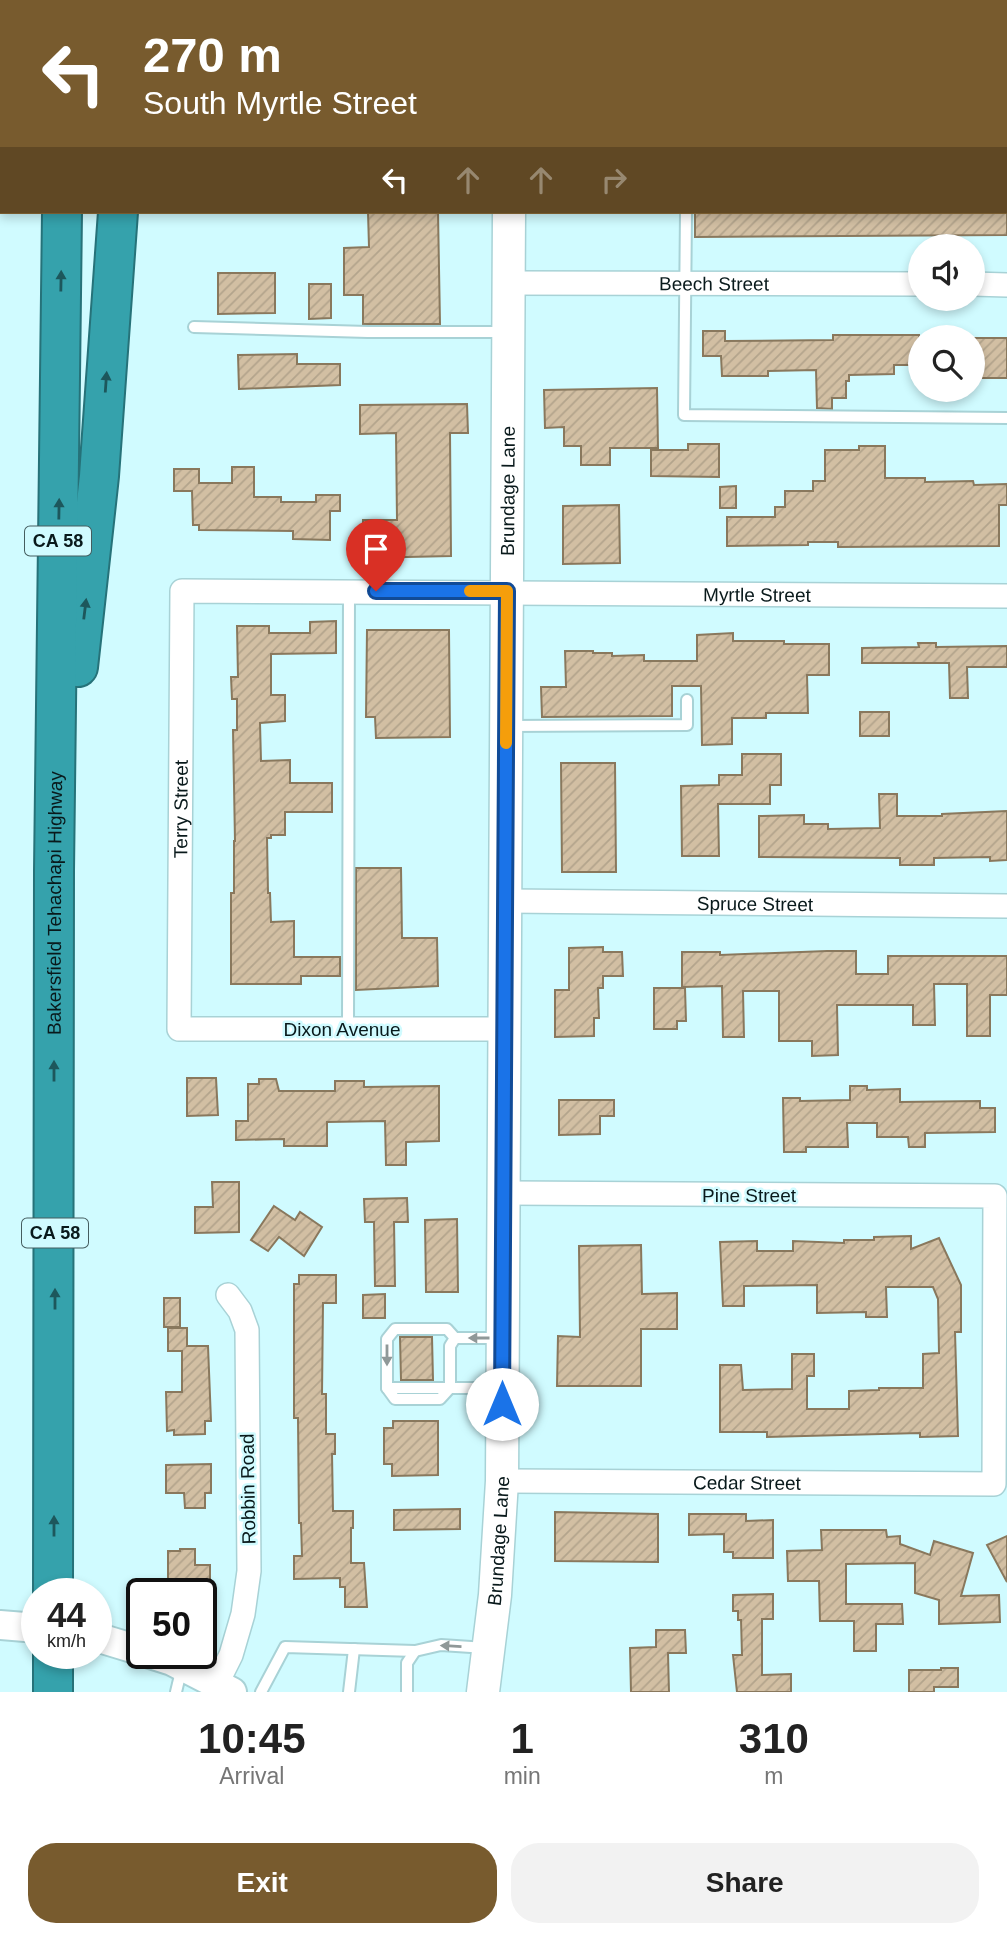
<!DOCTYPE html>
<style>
:root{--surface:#fff;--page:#f2f2f2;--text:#222;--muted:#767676;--accent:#785b2e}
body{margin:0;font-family:Helvetica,sans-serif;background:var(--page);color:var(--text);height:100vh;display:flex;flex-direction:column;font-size:26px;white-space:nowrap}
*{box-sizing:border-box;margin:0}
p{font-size:23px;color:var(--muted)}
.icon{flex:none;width:38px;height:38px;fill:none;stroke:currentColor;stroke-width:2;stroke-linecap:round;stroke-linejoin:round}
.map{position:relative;height:1692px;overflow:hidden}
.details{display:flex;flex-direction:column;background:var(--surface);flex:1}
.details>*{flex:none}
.top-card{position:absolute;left:0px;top:0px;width:1008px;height:214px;box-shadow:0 4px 10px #0003;background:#785b2e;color:#fff;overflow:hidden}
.fabs{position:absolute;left:908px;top:234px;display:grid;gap:14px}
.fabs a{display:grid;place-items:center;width:77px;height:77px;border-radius:50%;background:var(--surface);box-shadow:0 4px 10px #0003;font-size:35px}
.speed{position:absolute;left:21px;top:1578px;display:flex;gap:14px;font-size:35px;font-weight:700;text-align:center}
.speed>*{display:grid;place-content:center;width:91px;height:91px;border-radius:50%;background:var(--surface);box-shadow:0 4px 10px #0003;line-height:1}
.speed small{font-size:18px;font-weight:400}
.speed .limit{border:4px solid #111;border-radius:10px;background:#fff;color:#111}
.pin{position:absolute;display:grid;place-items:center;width:60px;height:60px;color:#fff;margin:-72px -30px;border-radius:50% 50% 50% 0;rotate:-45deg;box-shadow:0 0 7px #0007}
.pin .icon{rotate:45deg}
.me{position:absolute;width:77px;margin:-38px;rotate:0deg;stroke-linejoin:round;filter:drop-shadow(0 0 5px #0008)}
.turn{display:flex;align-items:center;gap:24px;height:147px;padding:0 28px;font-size:32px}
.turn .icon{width:91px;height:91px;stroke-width:2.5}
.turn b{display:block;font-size:49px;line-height:60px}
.lanes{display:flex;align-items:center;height:66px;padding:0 28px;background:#0003;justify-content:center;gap:35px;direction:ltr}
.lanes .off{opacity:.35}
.eta{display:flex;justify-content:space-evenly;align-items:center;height:119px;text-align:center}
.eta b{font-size:42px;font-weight:700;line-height:49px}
.action{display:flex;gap:14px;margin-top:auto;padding:14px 28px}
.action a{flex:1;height:80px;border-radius:28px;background:var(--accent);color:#fff;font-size:28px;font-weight:700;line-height:80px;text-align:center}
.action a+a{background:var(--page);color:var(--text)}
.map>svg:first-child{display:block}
</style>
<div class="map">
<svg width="1007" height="1692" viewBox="0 0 1007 1692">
<defs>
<pattern id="building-hatch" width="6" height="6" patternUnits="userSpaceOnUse" patternTransform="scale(1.75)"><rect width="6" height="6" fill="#d2bfa3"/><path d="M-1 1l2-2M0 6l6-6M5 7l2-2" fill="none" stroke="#b3a48c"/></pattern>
</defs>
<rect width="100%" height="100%" fill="#d0fbff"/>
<g fill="url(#building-hatch)" stroke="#89785d" stroke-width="2">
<polygon points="368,212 438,212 440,324 363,324 363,295 344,295 344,248 369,247"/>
<polygon points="695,212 1007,212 1007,235 695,237"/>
<polygon points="218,273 275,273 275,313 218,314"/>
<polygon points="309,284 331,284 331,318 309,319"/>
<polygon points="703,331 725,331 725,341 833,340 833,335 919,335 920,365 894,365 894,374 849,375 849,381 846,381 846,398 832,398 832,409 817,408 816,370 768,371 768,376 722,376 721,356 703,356"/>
<rect x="973" y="338" width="34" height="40"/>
<polygon points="297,354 297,364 340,364 340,385 239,389 238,355"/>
<polygon points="657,388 658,448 610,448 610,465 581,465 581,446 564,446 564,427 545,428 544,390"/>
<polygon points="467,404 468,433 450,433 451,556 363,558 363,520 397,520 396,433 360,434 360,405"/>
<polygon points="688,444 719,444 719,477 651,476 651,450 688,450"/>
<polygon points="859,446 885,446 885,478 925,478 925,482 973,481 974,485 1007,484 1007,505 999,505 999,546 838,547 838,542 808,542 808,545 727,546 727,517 775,517 775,507 785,507 785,491 813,491 813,481 825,481 825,450 859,450"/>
<polygon points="232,467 254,467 254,497 281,497 281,502 316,502 316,495 340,495 340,511 330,511 330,540 293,539 293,531 199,530 199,525 193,525 192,491 174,491 174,469 199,469 199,483 232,483"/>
<polygon points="736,486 736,508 720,508 720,487"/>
<polygon points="619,505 620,563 563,564 563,506"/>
<polygon points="336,621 336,653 271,654 271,695 285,695 285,721 260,723 261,761 290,760 290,783 332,783 332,812 285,812 285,835 271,835 271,838 267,838 268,893 270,893 271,922 294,921 294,957 340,957 340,976 301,976 301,984 231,984 231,893 234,893 234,841 235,841 233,730 237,730 237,699 232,699 231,677 238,677 237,626 269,626 269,633 310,633 310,622"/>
<polygon points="367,630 449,630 450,737 376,738 375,717 366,717"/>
<polygon points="733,633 733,641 784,641 784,644 829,644 829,675 807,675 808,713 766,713 766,718 732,718 732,744 702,745 701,686 672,686 672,716 542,717 541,687 566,687 565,651 593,651 593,653 612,653 612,656 644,655 644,661 697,661 697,635"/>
<polygon points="918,643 936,643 936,647 1007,646 1007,667 967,667 968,698 950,698 949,663 862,663 862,648 919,647"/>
<rect x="860" y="712" width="29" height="24"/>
<polygon points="742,754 781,754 781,785 770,785 770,804 718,804 719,856 682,856 681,786 719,785 719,775 742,775"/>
<polygon points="561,763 615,763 616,872 562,872"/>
<polygon points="879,794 897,794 897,816 942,816 942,814 1007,811 1007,860 990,861 990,857 934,858 934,865 900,865 900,858 759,857 759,816 804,815 804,824 828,824 828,829 880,828"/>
<polygon points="356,868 401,868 402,938 437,938 438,986 356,990"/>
<polygon points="603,947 603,952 622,952 623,976 603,976 603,988 598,988 599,1018 594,1018 594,1036 555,1037 555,990 569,990 569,948"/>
<polygon points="827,951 856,951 856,974 888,974 888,956 1007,956 1007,995 990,995 990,1036 967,1036 967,984 934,984 935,1025 913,1025 913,1005 837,1005 838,1055 812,1056 812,1041 779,1041 779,991 743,991 744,1037 723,1037 722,986 682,987 682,952 720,952 720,955"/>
<polygon points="654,988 685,988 686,1021 677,1021 677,1029 654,1029"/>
<polygon points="187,1078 216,1078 218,1115 187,1116"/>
<polygon points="259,1079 276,1079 279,1091 335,1091 335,1081 364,1081 364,1087 439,1086 439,1141 406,1142 406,1165 386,1165 385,1121 327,1122 327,1146 284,1146 284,1139 236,1140 236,1121 248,1121 248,1084 259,1084"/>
<polygon points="850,1086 867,1086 867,1090 900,1089 900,1102 980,1101 980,1108 995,1108 995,1132 925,1133 925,1147 909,1147 908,1137 877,1137 877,1123 847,1123 848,1147 806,1147 806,1152 784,1152 783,1098 800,1098 800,1101 850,1100"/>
<polygon points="559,1100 614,1100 614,1116 600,1116 600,1134 559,1135"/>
<polygon points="212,1182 239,1182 239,1232 195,1233 195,1207 213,1207"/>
<polygon points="407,1198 408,1222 394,1222 395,1286 375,1286 374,1222 365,1222 364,1199"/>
<polygon points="274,1206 295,1220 300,1212 322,1227 304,1256 279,1237 268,1251 251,1240"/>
<polygon points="457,1219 458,1292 426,1292 425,1220"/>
<polygon points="911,1236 911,1249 939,1238 961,1285 961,1332 955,1332 958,1436 920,1437 920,1433 767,1437 767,1432 720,1432 720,1365 741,1365 743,1390 792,1389 792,1354 814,1354 814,1376 807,1376 807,1409 849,1409 849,1391 879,1390 879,1388 923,1388 923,1354 939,1353 938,1299 933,1287 886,1287 887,1317 866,1317 866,1312 817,1313 817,1285 744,1286 744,1306 723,1306 720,1242 757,1241 757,1251 793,1251 793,1241 844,1243 844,1240 874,1240 874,1237"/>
<polygon points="641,1245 642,1294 677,1293 677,1329 641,1329 641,1386 557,1386 558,1336 580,1337 579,1246"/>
<polygon points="299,1275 336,1275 336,1303 323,1303 322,1394 326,1394 326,1434 335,1434 335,1454 332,1454 333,1511 353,1511 353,1528 351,1528 351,1563 364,1563 367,1607 345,1607 345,1587 340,1587 340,1578 294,1579 294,1556 302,1556 301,1523 299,1523 298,1418 294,1418 294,1284 299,1284"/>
<polygon points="385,1294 385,1318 363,1318 363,1295"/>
<rect x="164" y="1298" width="16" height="29"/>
<polygon points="168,1328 187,1328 187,1346 208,1346 211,1421 205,1421 205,1434 174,1435 174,1430 167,1431 166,1392 182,1392 182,1351 168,1351"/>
<polygon points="400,1337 432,1337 433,1380 401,1380"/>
<polygon points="393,1421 438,1421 438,1475 392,1476 392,1464 384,1464 384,1428 393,1428"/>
<polygon points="211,1464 211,1493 205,1493 205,1508 185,1508 184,1493 166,1493 166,1465"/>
<polygon points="460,1509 460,1529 394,1530 394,1510"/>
<polygon points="555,1512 658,1514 658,1562 555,1561"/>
<polygon points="689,1514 746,1514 746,1521 773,1520 773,1558 733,1558 733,1552 724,1552 724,1534 689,1535"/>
<polygon points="821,1530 886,1530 887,1537 900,1536 900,1544 930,1555 934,1541 973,1553 961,1596 999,1595 1000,1622 939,1624 939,1600 915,1593 915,1563 846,1564 846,1604 902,1604 903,1624 876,1624 876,1651 854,1651 854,1621 820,1621 819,1581 788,1581 787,1551 822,1550"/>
<polygon points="1007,1536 1007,1582 987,1545"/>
<polygon points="180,1549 195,1549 195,1565 210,1565 210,1594 168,1593 168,1551 180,1551"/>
<polygon points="773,1594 773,1619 762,1619 762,1675 791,1674 791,1692 737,1692 733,1655 742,1655 741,1620 738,1620 738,1611 733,1611 733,1595"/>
<polygon points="656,1630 685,1630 686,1653 668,1653 669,1692 631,1692 630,1648 656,1647"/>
<polygon points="941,1668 958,1668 958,1687 934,1687 934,1692 909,1692 909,1670 941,1670"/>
</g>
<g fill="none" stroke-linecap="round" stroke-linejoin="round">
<defs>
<g id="service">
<polyline points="683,0 683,2"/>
<polyline points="212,2 212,0"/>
<polyline points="1006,133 1007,133"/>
<polyline points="686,212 684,415 1007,418"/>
<polyline points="194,327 368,332 505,332"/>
<polyline points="509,726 687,725 687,700"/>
<polyline points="348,1029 349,591"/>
<polyline points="455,1338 450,1346 450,1388 440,1399 395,1399 387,1388 387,1339 395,1329 447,1329 455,1338 499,1338"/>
<polyline points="387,1388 499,1388"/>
<polyline points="176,1692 182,1667"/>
<polyline points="261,1692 285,1647 415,1651 441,1645 486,1648"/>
<polyline points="349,1692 354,1649"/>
<polyline points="407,1692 407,1663 415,1651"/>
</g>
<g id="minor">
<path id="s1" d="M508 283 920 284"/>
<polyline points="973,284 1007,285"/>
<path id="s2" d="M505 901 1007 906"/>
<path id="s3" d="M505 1029H179L182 591 1007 596"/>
<path id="s4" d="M502 1481 994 1484 995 1196 504 1193"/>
<polyline points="217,1683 231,1655 243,1614 249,1571 247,1330 240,1311 228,1295"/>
</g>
<g id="tertiary">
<polyline points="0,1625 37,1628"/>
<polyline points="96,1637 142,1651"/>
<polyline points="150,1654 172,1661 232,1692"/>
</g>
<g id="secondary">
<polyline points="510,2 510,0"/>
<path id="s5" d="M483 1692 495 1595 502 1481 509 212"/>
</g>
<g id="motorway">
<polyline points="65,2 65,0"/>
<polyline points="129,2 129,0"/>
<polyline points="78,667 99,476 118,212"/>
<path id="s6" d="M53 1594 54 871 62 212"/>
<polyline points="53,1692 53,1654"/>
</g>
</defs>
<use href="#service" stroke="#a8d2d6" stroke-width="14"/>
<use href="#minor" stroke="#a8d2d6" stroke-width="26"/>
<use href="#tertiary" stroke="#a8d2d6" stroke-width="32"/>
<use href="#secondary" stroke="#a8d2d6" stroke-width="35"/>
<use href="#motorway" stroke="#267279" stroke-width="42"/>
<use href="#service" stroke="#fff" stroke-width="10"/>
<use href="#minor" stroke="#fff" stroke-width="23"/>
<use href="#tertiary" stroke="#fff" stroke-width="28"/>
<use href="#secondary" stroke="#fff" stroke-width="32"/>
<use href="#motorway" stroke="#35a2ac" stroke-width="38"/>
</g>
<defs><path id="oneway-solid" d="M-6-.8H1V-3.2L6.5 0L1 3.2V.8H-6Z" transform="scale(1.75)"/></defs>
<g fill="#1d575c">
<use href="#oneway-solid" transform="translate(61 281) rotate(-89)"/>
<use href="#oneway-solid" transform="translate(106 382) rotate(-86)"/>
<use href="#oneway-solid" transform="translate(59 509) rotate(-89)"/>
<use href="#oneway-solid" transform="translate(85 609) rotate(-83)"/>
<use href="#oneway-solid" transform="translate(54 1071) rotate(-90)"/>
<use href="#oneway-solid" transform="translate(55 1299) rotate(-90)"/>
<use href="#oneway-solid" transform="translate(54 1526) rotate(-90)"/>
</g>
<g fill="#909898">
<use href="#oneway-solid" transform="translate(479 1338) rotate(180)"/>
<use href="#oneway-solid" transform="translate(387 1355) rotate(90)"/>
<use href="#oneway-solid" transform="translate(451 1646) rotate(-177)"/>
</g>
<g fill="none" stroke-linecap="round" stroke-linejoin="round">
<defs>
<polyline id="route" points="376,591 507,591 502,1404"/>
</defs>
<use href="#route" stroke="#114b97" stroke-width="18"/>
<use href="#route" stroke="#1a73e8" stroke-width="12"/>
<polyline stroke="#f59e0b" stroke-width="12" points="470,591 507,591 506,743"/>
</g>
<g text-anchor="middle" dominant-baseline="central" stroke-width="5" stroke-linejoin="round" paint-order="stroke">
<g fill="#d0fbff" stroke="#455d5f" stroke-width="2">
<rect x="25" y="526.5" width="66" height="29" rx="5"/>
<rect x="22" y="1218.5" width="66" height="29" rx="5"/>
</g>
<g font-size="18" font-weight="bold" fill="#09191b">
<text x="58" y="541">CA 58</text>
<text x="55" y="1233">CA 58</text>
</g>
<g font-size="19" fill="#09191b" stroke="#d0fbff">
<text stroke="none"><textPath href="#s1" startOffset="206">Beech Street</textPath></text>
<text stroke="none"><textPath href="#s5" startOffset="1202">Brundage Lane</textPath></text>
<text stroke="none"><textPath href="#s3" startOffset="1339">Myrtle Street</textPath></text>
<text stroke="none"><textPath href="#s3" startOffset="546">Terry Street</textPath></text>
<text stroke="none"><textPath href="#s6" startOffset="691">Bakersfield Tehachapi Highway</textPath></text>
<text stroke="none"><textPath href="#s2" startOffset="250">Spruce Street</textPath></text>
<text x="342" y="1029">Dixon Avenue</text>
<text x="749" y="1195">Pine Street</text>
<text stroke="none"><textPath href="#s4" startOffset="245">Cedar Street</textPath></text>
<text transform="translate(248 1489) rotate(-91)">Robbin Road</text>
<text stroke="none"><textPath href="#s5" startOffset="152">Brundage Lane</textPath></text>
</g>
</g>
</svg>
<div class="fabs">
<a><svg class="icon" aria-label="sound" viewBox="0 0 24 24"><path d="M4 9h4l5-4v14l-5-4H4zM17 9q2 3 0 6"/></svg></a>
<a><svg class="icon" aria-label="search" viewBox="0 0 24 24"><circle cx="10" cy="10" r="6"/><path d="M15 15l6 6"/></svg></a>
</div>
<div class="speed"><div>44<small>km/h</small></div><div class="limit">50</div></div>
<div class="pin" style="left:376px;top:591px;background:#d93025"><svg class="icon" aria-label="arrive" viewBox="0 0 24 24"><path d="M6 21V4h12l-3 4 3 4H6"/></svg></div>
<svg class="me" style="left:502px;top:1404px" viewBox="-20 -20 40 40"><circle r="19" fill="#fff"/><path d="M0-13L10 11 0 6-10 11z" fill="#1a73e8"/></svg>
<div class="top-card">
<div class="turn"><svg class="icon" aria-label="left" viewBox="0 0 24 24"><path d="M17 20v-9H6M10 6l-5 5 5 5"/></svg><div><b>270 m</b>South Myrtle Street</div></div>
<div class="lanes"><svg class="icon" aria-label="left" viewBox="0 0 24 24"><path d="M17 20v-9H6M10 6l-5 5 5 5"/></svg><svg class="icon off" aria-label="ahead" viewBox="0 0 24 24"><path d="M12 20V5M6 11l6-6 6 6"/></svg><svg class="icon off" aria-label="ahead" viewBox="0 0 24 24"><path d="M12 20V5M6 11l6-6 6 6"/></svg><svg class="icon off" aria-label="right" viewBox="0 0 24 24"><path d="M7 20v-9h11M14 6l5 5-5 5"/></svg></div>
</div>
</div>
<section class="details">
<div class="eta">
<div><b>10:45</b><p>Arrival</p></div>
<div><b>1</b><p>min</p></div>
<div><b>310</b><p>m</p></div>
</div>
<div class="action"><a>Exit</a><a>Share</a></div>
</section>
